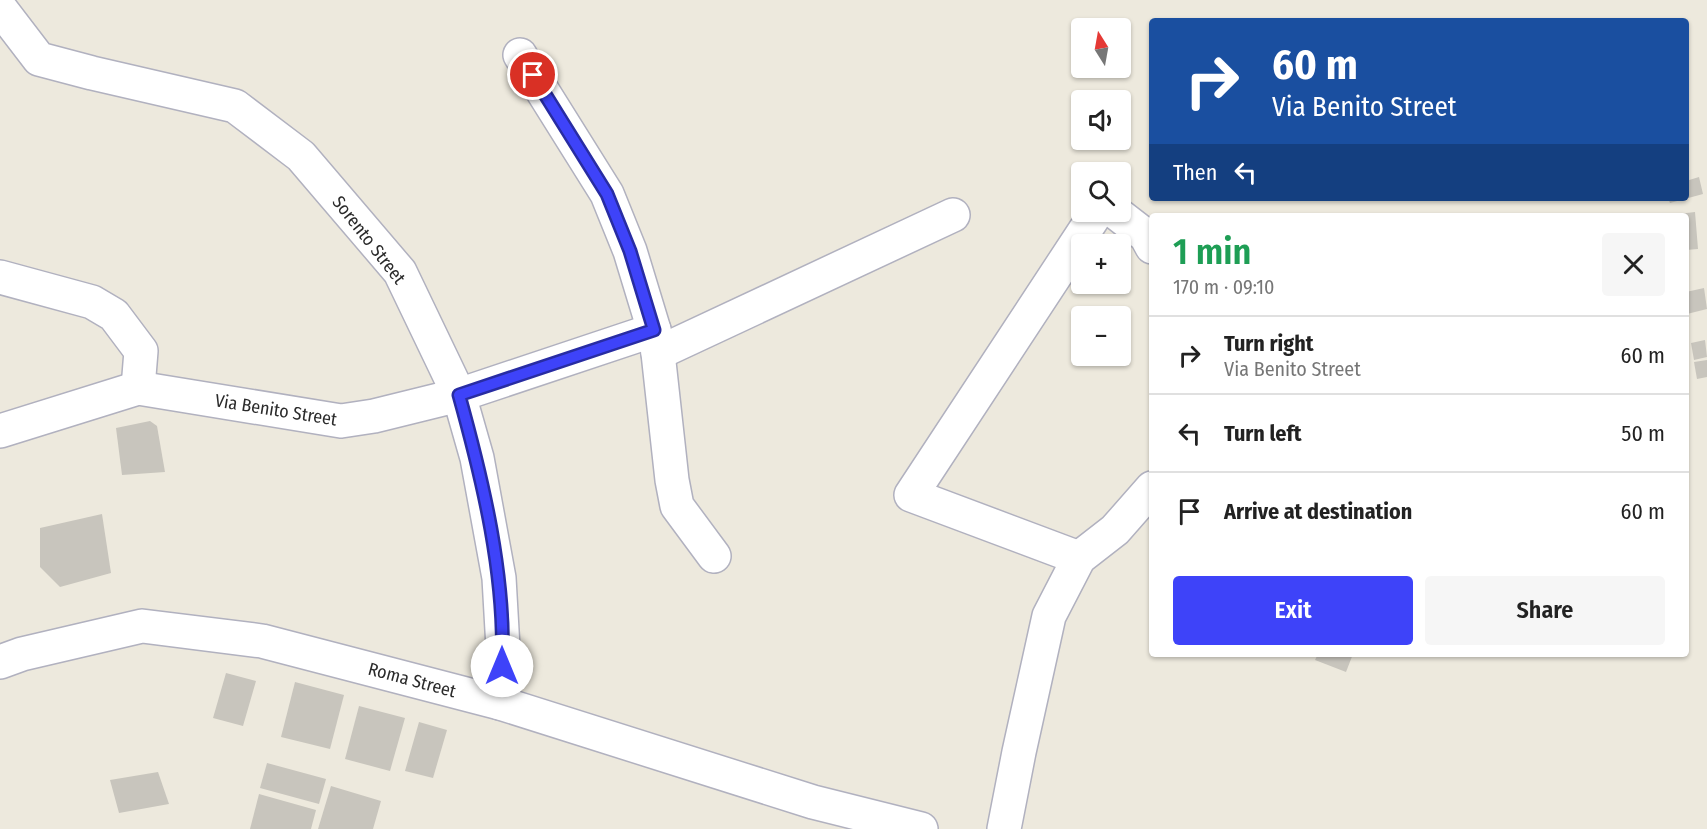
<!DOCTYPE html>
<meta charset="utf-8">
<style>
:root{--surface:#fff;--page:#f6f6f6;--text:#222;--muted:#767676;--line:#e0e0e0;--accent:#3e43f9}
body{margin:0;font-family:"Fira Sans Condensed",sans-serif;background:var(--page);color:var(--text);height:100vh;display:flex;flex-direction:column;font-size:22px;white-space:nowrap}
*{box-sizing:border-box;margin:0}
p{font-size:20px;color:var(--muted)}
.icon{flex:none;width:33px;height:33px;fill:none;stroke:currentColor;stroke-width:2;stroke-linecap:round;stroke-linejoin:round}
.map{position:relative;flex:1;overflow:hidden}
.panel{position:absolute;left:1149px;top:213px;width:540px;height:444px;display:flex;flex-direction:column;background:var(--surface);border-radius:6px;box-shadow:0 2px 4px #0004}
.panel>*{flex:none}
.top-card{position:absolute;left:1149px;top:18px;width:540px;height:183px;border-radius:6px;box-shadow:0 2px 4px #0004;background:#1a4fa0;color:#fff;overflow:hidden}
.needle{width:39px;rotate:349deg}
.fabs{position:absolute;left:1071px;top:18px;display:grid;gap:12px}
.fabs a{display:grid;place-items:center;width:60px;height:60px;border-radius:6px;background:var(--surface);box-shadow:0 2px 4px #0004;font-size:30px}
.pin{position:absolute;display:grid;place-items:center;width:51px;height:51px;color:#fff;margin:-26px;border:3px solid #fff;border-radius:50%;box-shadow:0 2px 6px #0007}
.me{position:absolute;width:66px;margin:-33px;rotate:0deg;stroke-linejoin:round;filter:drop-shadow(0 0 4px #0008)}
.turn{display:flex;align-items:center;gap:21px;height:126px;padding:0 24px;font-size:27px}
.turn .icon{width:78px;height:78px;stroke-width:2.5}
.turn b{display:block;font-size:42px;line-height:51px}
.then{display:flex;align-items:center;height:57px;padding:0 24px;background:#0003;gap:12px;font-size:22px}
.round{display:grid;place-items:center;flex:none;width:63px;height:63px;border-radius:6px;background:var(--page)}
.headline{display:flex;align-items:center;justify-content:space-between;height:102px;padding:0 24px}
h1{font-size:36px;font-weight:600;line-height:45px;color:#1e9e55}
.button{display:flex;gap:12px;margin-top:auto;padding:12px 24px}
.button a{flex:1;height:69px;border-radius:6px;background:var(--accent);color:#fff;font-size:24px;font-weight:600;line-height:69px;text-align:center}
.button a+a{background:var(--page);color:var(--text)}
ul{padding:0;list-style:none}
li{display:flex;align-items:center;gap:18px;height:78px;padding:0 24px;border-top:2px solid var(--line)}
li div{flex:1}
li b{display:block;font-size:22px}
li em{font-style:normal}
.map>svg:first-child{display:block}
</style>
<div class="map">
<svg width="1707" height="829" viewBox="0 0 1707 829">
<rect width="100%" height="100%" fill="#ede9dd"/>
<g fill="#c8c5bd">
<polygon points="1699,177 1703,194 1670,203 1668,198 1686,198 1686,181"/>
<polygon points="1695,212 1698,249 1686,250 1686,216 1678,216 1678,214"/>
<polygon points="1704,288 1707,309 1687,314 1686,292"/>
<polygon points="1705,340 1707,357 1694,360 1691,343"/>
<polygon points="1707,360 1707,377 1697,379 1694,362"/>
<polygon points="150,421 157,426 165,472 122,475 116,428"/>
<polygon points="102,514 111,573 60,587 40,567 40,528"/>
<polygon points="1318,654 1353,654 1346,672 1315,660"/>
<polygon points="226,673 256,681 243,726 213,718"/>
<polygon points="295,682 344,695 330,749 281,737"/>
<polygon points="359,706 405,718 390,771 345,759"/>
<polygon points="419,722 447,730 433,778 405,771"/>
<polygon points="267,763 326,779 319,804 260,788"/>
<polygon points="158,772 169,804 119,813 110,780"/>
<polygon points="331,786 381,801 373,829 318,829"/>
<polygon points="259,794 316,810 311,829 250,829"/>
</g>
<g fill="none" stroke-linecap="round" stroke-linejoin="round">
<defs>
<g id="minor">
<polyline points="0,8 39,59 92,73 235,106 301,156 400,272 459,395 477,458 499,578 503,648 500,703"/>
<polyline points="520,55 607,194 630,251 654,330 658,353 672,480 677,506 714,556"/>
<polyline points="1115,212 1146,236 1152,247"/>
<polyline points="0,277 92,302 114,315 141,351 138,388"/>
<polyline points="658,353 953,215"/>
<polyline points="0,431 138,388 341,421 374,416 459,395 654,330"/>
<polyline points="1079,558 911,495 1097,212"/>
<polyline points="0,662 22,654 142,626 262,641 500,703 813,802 921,829"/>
<polyline points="1004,829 1019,752 1049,616 1079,558 1115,530 1152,488"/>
</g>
</defs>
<use href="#minor" stroke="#b1b1bf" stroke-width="36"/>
<use href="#minor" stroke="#fff" stroke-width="33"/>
</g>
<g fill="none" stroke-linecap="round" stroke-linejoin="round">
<defs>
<path id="route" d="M502 666C506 577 483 481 459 395L654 330 630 251 607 194 533 75"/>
</defs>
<use href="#route" stroke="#282ca2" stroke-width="15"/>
<use href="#route" stroke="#3e43f9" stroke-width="10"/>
</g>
<g text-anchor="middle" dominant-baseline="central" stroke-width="5" stroke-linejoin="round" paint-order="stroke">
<g font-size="18" fill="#2b2b2b" stroke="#fff">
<text transform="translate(369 240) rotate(52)">Sorento Street</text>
<text transform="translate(276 410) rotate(9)">Via Benito Street</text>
<text transform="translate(412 680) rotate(15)">Roma Street</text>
</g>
</g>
</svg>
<div class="fabs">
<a><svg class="needle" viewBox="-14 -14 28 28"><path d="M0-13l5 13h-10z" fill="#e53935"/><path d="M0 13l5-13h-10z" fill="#767676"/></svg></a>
<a><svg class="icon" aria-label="sound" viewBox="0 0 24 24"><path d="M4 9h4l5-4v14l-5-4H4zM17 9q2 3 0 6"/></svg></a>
<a><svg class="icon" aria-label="search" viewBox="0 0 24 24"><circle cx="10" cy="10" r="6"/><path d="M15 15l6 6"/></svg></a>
<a>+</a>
<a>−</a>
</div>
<div class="pin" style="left:533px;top:75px;background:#d93025"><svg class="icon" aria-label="arrive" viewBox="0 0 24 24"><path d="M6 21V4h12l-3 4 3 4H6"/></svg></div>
<svg class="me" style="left:502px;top:666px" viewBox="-20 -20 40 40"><circle r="19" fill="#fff"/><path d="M0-13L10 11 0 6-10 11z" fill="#3e43f9"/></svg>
<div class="top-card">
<div class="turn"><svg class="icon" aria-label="right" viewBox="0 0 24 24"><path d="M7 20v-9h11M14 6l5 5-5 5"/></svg><div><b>60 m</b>Via Benito Street</div></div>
<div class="then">Then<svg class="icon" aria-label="left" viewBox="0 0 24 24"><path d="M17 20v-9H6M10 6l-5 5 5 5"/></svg></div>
</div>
<section class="panel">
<div class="headline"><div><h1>1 min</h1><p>170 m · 09:10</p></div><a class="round"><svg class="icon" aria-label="close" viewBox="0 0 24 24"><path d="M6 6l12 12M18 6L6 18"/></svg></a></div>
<ul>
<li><svg class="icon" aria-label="right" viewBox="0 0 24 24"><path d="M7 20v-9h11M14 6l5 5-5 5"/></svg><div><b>Turn right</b><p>Via Benito Street</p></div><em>60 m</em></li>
<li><svg class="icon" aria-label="left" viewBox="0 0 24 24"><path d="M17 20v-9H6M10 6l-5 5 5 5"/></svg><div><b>Turn left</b></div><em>50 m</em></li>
<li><svg class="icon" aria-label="arrive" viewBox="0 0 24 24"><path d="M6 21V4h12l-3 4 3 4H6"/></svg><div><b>Arrive at destination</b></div><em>60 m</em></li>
</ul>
<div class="button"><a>Exit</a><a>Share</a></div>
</section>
</div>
